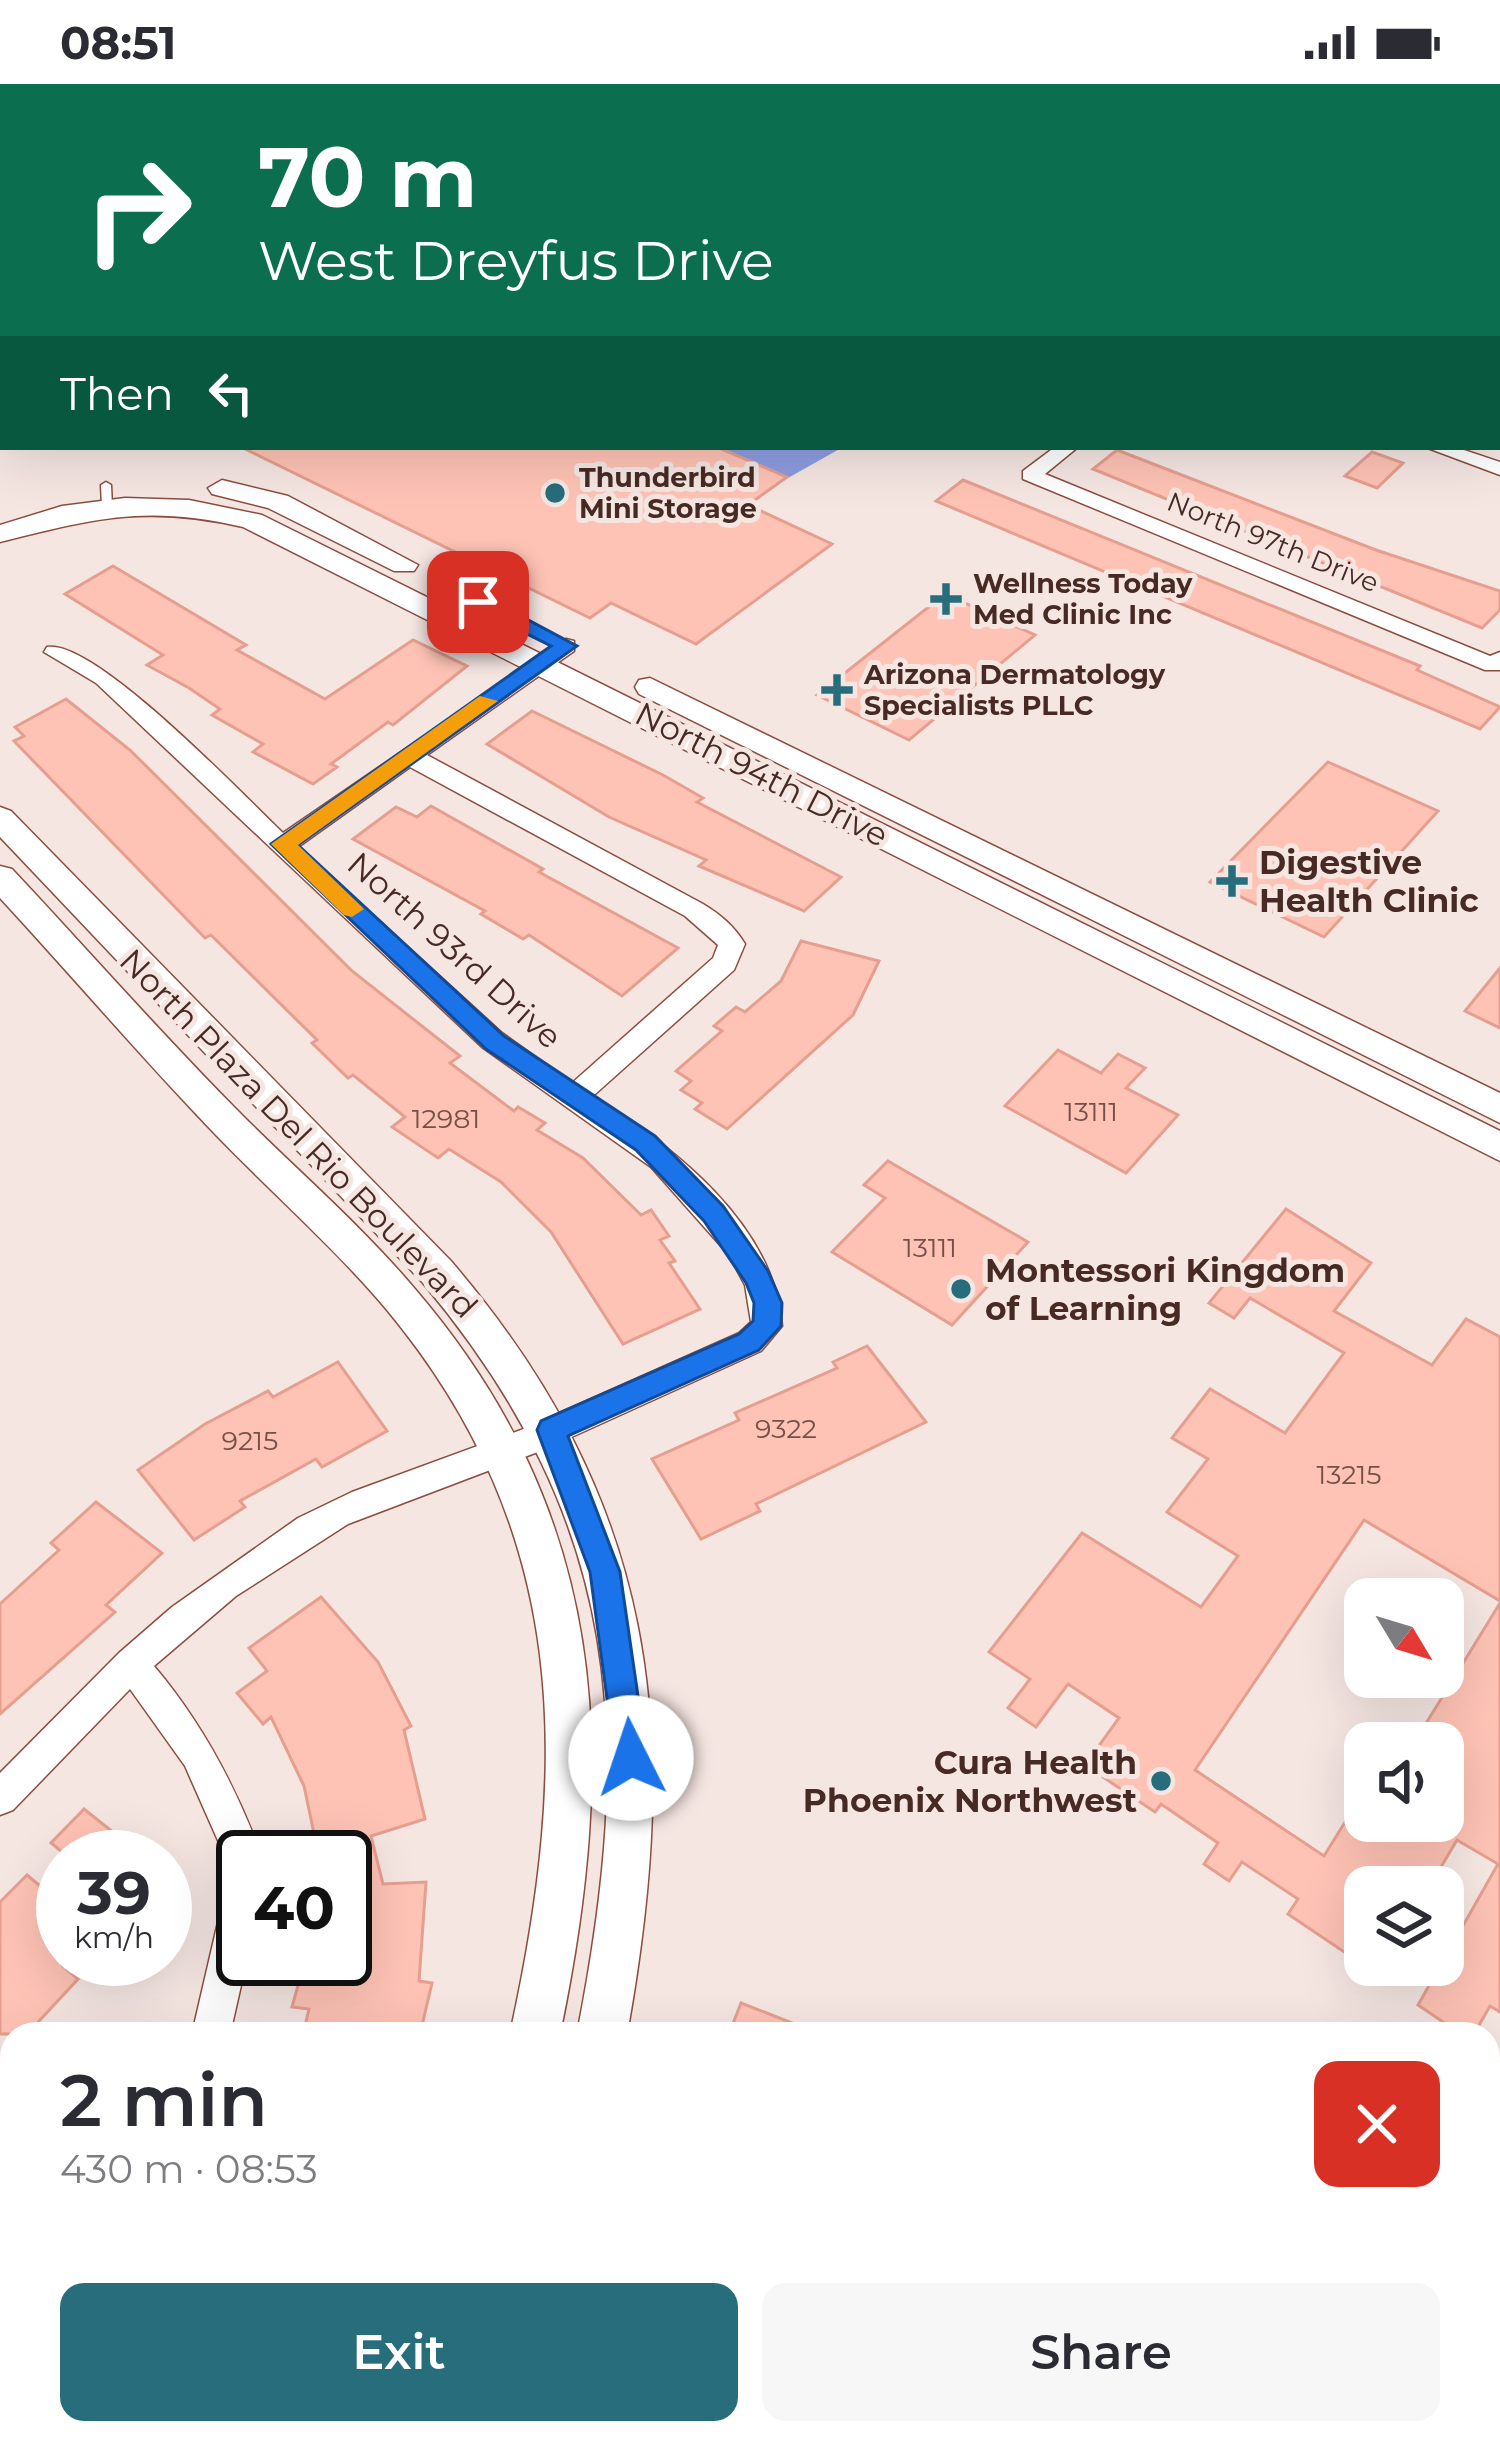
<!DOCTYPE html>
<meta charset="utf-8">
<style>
:root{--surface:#fff;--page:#f7f7f7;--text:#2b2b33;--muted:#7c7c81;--accent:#276d7b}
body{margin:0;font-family:Montserrat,sans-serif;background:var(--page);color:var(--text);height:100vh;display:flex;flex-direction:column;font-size:45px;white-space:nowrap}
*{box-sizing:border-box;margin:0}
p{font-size:39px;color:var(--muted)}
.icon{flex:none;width:66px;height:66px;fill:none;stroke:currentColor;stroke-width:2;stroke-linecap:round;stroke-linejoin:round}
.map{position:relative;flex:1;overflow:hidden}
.details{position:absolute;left:0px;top:1938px;width:1500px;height:423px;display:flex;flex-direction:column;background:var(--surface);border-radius:36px 36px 0 0;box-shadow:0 12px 48px #0002}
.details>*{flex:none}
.guide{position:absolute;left:0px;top:0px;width:1500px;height:366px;box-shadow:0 12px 48px #0002;background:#0b6e4f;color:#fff;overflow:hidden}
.needle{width:78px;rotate:128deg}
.tools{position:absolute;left:1344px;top:1494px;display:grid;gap:24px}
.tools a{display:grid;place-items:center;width:120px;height:120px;border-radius:24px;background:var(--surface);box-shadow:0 12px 48px #0002;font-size:60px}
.speed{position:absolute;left:36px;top:1746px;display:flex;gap:24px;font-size:60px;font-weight:700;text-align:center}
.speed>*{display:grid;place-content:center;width:156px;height:156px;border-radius:50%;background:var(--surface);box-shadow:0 12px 48px #0002;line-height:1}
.speed small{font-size:30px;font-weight:400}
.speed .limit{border:6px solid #111;border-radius:18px;background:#fff;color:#111}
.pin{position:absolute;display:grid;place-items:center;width:102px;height:102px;color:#fff;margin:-51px;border-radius:24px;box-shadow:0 6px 18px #0006}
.me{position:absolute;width:132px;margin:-66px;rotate:356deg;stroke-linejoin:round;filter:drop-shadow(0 0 9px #0008)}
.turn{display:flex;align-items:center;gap:42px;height:252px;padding:0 60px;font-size:54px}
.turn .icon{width:156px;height:156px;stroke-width:2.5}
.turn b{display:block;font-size:84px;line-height:102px}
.then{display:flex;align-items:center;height:114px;padding:0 60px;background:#0003;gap:24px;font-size:45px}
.round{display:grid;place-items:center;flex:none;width:126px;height:126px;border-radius:24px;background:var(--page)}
.overview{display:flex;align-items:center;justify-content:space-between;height:204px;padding:0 60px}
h1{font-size:72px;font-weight:600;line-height:90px}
.button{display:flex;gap:24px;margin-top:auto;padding:24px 60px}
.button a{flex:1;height:138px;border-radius:24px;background:var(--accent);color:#fff;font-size:48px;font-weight:600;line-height:138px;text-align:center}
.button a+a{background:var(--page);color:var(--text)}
.status{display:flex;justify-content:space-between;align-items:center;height:84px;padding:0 60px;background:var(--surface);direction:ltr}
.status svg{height:33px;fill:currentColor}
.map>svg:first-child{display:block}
</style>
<div class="status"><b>08:51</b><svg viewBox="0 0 49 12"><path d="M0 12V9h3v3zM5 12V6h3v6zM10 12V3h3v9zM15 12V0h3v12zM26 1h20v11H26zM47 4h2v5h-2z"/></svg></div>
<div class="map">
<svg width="1500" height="2360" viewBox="0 0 1500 2360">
<rect width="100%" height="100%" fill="#f5e6e2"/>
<polygon fill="#8d9ce1" points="717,363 843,363 788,394"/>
<g fill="#fec3b5" stroke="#e69f8e" stroke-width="3">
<polygon points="241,363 717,363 787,393 748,421 832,460 696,560 611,519 590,534"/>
<polygon points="1117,366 1376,466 1500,507 1500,526 1482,544 1093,385"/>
<polygon points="1372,368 1403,379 1377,404 1345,392"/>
<polygon points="963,396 1420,582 1417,586 1500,623 1480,645 936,417"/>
<polygon points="113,482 246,561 237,566 325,615 413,556 467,582 393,641 388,638 331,680 337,683 313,700 253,668 263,660 212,631 220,625 189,604 147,581 163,571 65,510"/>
<polygon points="945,510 1035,551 909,656 817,611"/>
<polygon points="66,615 130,666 352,887 460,972 450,979 514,1027 518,1023 545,1039 537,1046 583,1074 641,1131 651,1126 669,1152 660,1156 675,1177 669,1179 700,1225 623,1260 551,1148 501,1098 449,1065 438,1074 392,1043 405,1033 353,991 348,994 312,959 317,956 211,851 205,854 14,657 24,652 15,643"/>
<polygon points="532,627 663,691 703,714 697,718 841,793 804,827 699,782 706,776 609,733 487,660"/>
<polygon points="1328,678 1438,727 1324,853 1210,798"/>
<polygon points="431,722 543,785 539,788 678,864 622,912 529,851 523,855 481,830 485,827 353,755 396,723 417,733"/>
<polygon points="801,857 879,877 853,931 727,1045 695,1025 702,1019 681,1006 691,997 676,987 722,947 714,942 736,923 745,928 781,897"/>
<polygon points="1500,884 1500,944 1465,927"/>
<polygon points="1058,966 1101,989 1118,970 1145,984 1126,1004 1178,1031 1126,1089 1005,1022"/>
<polygon points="888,1077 1028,1158 952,1241 832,1168 885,1114 864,1101"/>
<polygon points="1286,1125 1371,1179 1334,1227 1432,1281 1466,1235 1500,1253 1500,1517 1364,1436 1195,1686 1324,1772 1365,1706 1365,1737 1443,1737 1443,1659 1414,1659 1500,1519 1500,1928 1490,1922 1474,1950 1461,1950 1418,1921 1498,1780 1457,1756 1429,1803 1365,1803 1365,1882 1288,1830 1298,1815 1242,1778 1229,1797 1204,1780 1218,1759 1161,1720 1155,1728 1085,1681 1119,1634 1068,1600 1036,1643 1008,1624 1030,1595 989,1568 1082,1449 1201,1523 1238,1472 1167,1428 1208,1375 1172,1354 1210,1305 1285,1349 1344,1269 1250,1214 1234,1234 1209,1219"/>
<polygon points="867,1262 926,1338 756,1420 760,1427 701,1455 652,1375 739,1336 735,1329 837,1284 833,1278"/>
<polygon points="338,1278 387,1347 322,1383 316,1375 240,1417 245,1423 194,1456 138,1386 205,1340 268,1307 273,1313"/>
<polygon points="96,1418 162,1469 106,1521 115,1528 0,1630 0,1520 59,1466 51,1459"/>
<polygon points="321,1513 378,1578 411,1642 404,1646 425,1735 371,1752 383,1800 426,1798 419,1897 432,1899 420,1950 303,1950 309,1925 292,1923 304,1880 345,1886 345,1773 319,1773 304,1702 271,1633 263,1640 237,1609 267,1587 249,1564"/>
<polygon points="84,1725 144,1773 68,1773 51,1759"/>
<polygon points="27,1791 63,1821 63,1882 78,1895 27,1950 0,1950 0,1818"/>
<polygon points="741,1919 815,1948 815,1950 729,1950"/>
</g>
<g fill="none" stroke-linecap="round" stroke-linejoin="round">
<defs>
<polygon id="service" points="106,398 111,401 112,423 107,426 102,423 101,401"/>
<g id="minor">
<polygon points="551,0 572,0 574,3 553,3"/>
<rect x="1497" y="5" width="3" height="10"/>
<polygon points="1497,197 1500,198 1500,211 1497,210"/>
<polygon points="1055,363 1078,363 1045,390 1490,572 1500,568 1500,586 1485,586 1023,395 1023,387"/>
<polygon points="1425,363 1455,363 1500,378 1500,391"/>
<path d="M566 555 574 557V567L427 671 703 820C721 831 734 842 745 860L734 886 593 1012C672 1062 775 1140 782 1242L761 1267 543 1366 348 1440 236 1512 154 1582C203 1640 236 1703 262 1773H243V1790L231 1786 185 1682 130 1605 13 1726 0 1731V1689L119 1569 172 1523 298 1434 352 1408 521 1346 739 1249 751 1238 745 1201 729 1171 651 1083 482 963 96 599 44 568 47 563C94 554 244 712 283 749ZM410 683 685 832 718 861 713 874 572 999 502 949 298 763Z"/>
<polygon points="243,1794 243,1875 247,1875 230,1950 192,1950 224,1812 230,1799"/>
<polygon points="12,2293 12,2349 17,2349 0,2359 0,2298"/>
<polygon points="961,2349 1013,2349 1018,2360 966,2360"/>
</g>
<g id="tertiary">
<polygon points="222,396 288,412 418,481 414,487 394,487 268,424 212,410 208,404"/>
<path d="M125 414 189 416 262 431 1500 1047V1077L243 443C145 420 93 435 0 458V441L62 422Z"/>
<polygon points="650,594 1500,1009 1500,1039 639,610 635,603 639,596"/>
<path d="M0 723 11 727 451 1177C658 1419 682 1645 627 1950H577C635 1653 624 1439 423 1199L0 753Z"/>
<path d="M0 782 12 785C89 867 163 952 242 1031 300 1089 362 1142 415 1205 610 1433 618 1670 560 1950H510C569 1681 572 1449 387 1226 334 1163 272 1109 215 1050 141 973 72 892 0 814Z"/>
<polygon points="341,2349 398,2349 394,2360 337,2360"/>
<polygon points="420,2349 477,2349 473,2360 416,2360"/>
</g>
</defs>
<use href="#service" stroke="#8c4d3f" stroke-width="3"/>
<use href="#minor" stroke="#8c4d3f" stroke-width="3"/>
<use href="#tertiary" stroke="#8c4d3f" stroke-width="3"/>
<use href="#service" fill="#fff" fill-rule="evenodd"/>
<use href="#minor" fill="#fff" fill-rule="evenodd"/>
<use href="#tertiary" fill="#fff" fill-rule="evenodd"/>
</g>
<polygon fill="#1a73e8" stroke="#114b97" stroke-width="3" points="471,513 485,513 577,562 298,761 504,952 655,1052 723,1122 768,1187 782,1219 781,1242 759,1266 568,1352 620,1488 647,1674 642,1685 631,1690 619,1685 615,1674 590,1488 537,1346 541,1337 739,1250 753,1237 754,1219 746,1199 704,1137 636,1066 486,965 271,760 551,562 471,522"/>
<polygon fill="#f59e0b" points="480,612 498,617 298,761 364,825 352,833 344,831 271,760"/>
<g fill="#276d7b" stroke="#f5e6e2" stroke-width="4.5">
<circle cx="555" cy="409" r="12"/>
<path d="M940 497h12v12h12v12h-12v12h-12v-12h-12v-12h12z"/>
<path d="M831 588h12v12h12v12h-12v12h-12v-12h-12v-12h12z"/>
<path d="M1226 779h12v12h12v12h-12v12h-12v-12h-12v-12h12z"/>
<circle cx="961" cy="1205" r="12"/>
<circle cx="1161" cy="1697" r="12"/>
</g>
<g text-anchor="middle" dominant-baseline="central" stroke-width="10" stroke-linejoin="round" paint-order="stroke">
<g font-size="27" font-weight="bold" fill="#472a24" stroke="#f5e6e2" text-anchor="start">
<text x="579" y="393">Thunderbird<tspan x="579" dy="31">Mini Storage</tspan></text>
<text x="973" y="499">Wellness Today<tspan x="973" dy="31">Med Clinic Inc</tspan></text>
<text x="864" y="590">Arizona Dermatology<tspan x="864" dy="31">Specialists PLLC</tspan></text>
</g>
<g font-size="27" fill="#472a24" stroke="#f5e6e2">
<text transform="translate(1273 458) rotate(22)">North 97th Drive</text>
</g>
<g font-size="27" fill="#755048">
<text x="1091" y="1027">13111</text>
<text x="446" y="1034">12981</text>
<text x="930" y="1163">13111</text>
<text x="786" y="1344">9322</text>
<text x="250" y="1356">9215</text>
<text x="1349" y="1390">13215</text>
</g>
<g font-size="33" fill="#472a24" stroke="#f5e6e2">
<text transform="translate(762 690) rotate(27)">North 94th Drive</text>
<text transform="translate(455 866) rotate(42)">North 93rd Drive</text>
<text transform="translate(299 1049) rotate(46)">North Plaza Del Rio Boulevard</text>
</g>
<g font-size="33" font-weight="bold" fill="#472a24" stroke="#f5e6e2" text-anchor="start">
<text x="1259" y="778">Digestive<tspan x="1259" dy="38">Health Clinic</tspan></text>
<text x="985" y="1186">Montessori Kingdom<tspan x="985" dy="38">of Learning</tspan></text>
<text x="1137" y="1678" text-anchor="end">Cura Health<tspan x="1137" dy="38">Phoenix Northwest</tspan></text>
</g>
</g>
</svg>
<div class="tools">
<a><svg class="needle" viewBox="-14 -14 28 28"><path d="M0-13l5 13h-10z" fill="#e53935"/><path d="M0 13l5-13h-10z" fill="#7c7c81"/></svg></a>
<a><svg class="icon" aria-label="sound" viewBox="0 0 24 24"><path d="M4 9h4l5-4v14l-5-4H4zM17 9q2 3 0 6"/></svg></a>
<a><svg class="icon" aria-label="layers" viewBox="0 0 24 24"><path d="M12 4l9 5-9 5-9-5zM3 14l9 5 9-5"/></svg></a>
</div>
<div class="speed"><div>39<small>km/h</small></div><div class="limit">40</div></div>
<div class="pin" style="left:478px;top:518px;background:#d93025"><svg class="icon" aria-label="arrive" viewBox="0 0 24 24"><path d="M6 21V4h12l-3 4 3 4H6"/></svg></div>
<svg class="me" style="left:631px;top:1674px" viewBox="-20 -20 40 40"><circle r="19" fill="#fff"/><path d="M0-13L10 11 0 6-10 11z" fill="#1a73e8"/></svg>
<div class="guide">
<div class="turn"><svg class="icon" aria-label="right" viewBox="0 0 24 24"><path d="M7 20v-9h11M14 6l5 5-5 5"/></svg><div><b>70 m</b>West Dreyfus Drive</div></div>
<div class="then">Then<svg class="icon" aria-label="left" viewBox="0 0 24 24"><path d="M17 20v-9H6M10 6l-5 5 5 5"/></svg></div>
</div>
<section class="details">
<div class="overview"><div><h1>2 min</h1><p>430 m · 08:53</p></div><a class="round" style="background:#d93025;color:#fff"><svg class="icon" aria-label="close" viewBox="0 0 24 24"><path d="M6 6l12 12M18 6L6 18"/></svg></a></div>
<div class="button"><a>Exit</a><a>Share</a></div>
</section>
</div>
